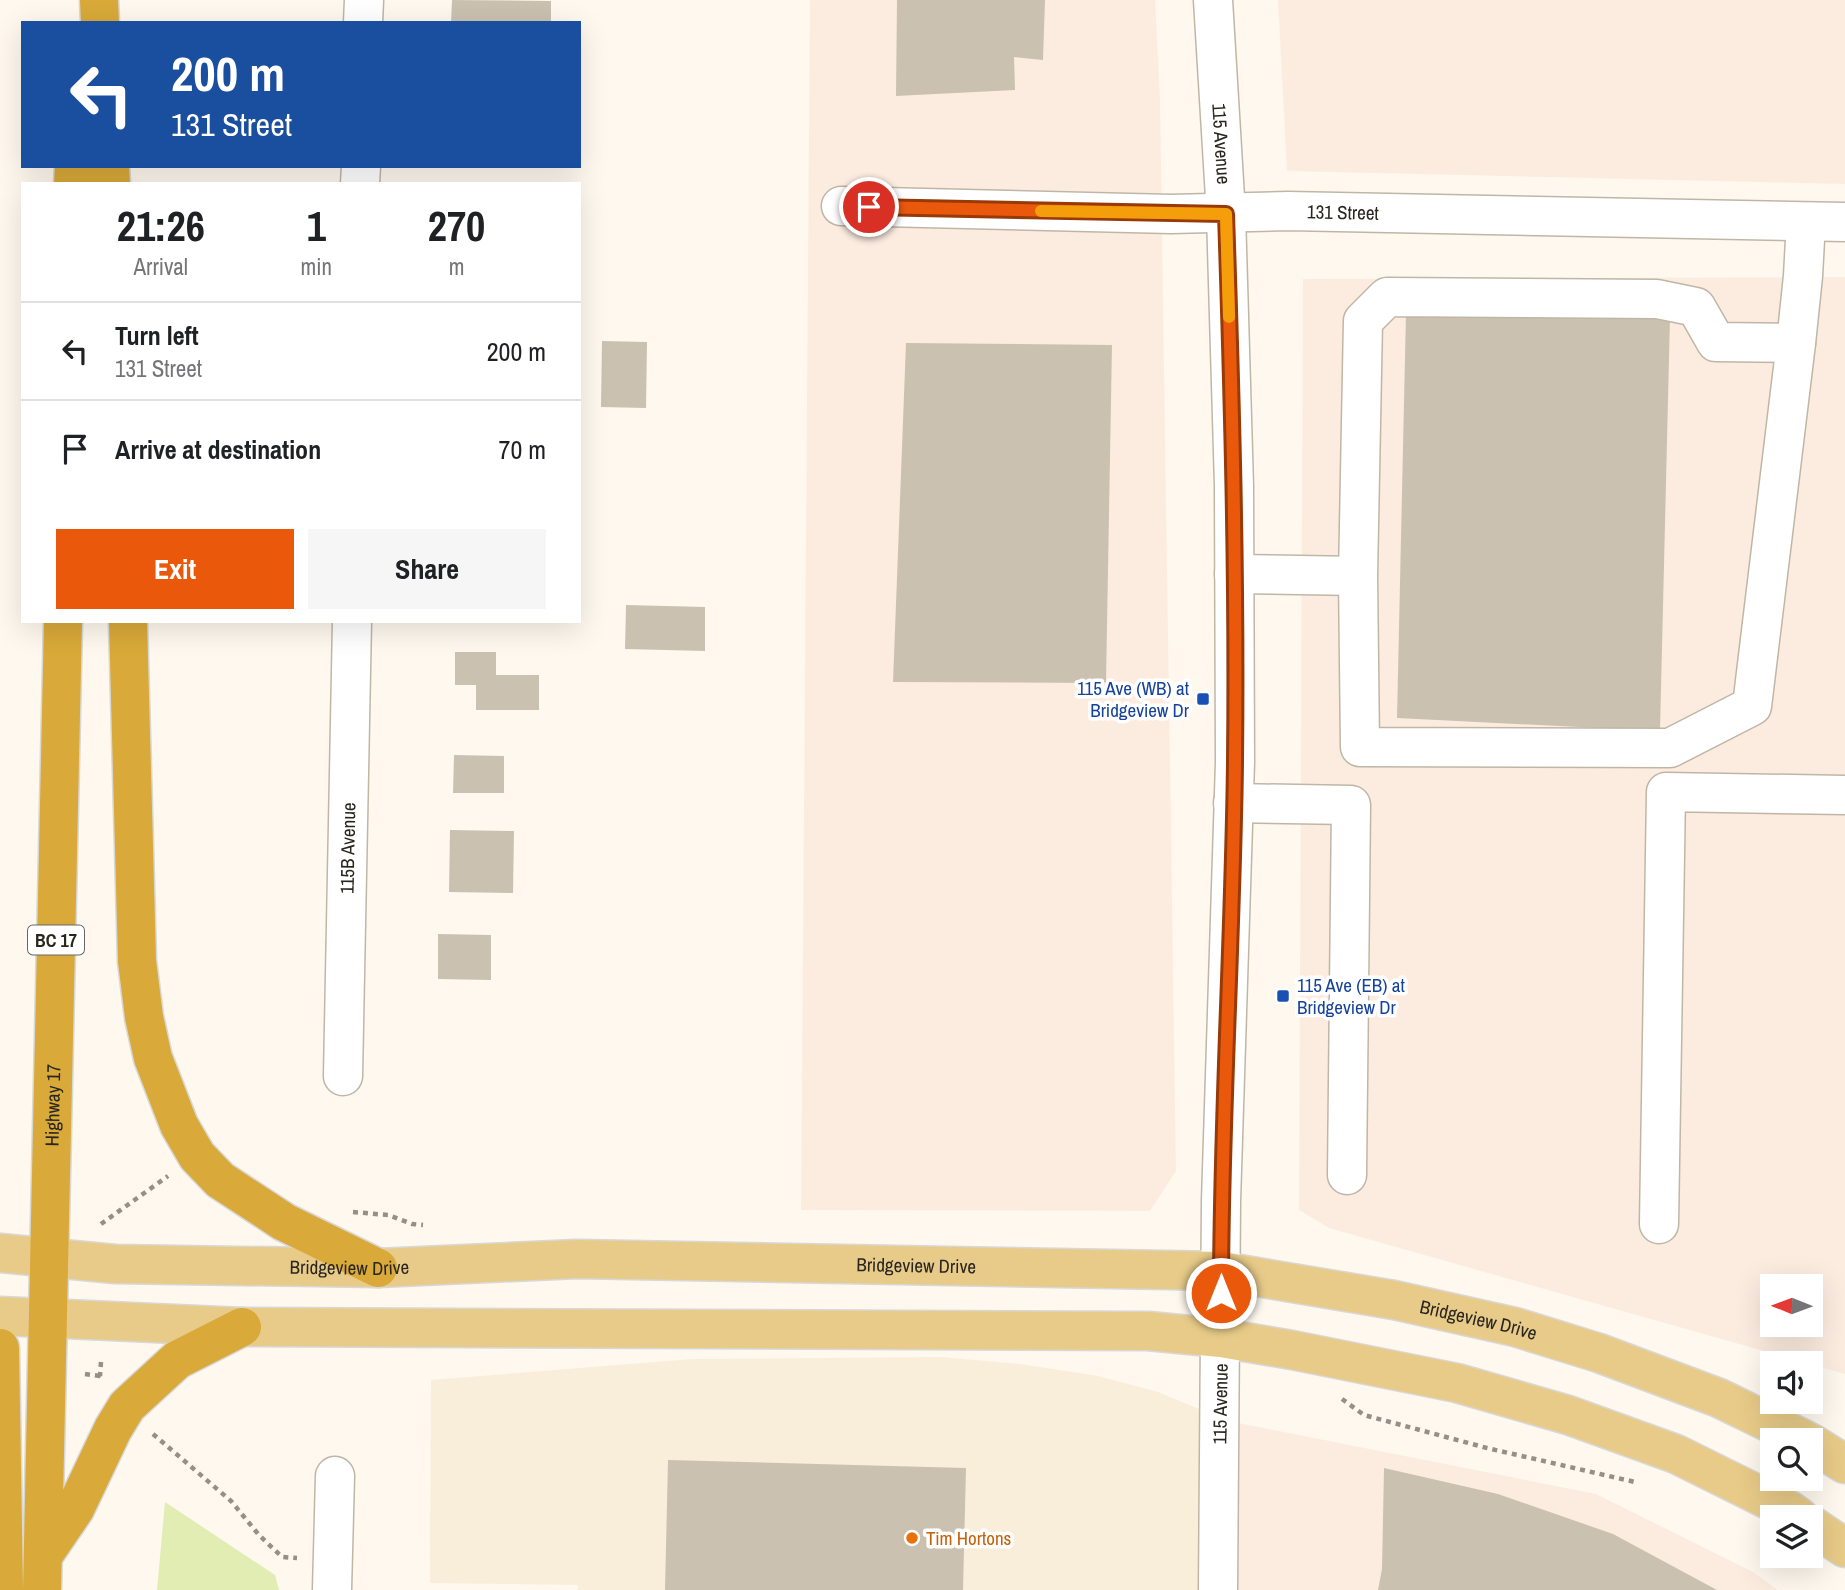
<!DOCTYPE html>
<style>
:root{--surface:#fff;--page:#f6f6f6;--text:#202124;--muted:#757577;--line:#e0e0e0;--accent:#ea580c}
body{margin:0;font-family:"Archivo Narrow",sans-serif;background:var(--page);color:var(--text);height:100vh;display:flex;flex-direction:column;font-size:26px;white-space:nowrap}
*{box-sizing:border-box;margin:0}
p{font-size:23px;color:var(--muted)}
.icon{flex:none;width:38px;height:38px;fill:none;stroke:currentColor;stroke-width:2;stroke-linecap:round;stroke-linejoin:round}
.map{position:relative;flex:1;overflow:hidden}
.drawer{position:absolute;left:21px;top:182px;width:560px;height:441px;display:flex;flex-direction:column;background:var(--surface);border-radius:0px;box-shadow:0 7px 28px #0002}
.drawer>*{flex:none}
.hud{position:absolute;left:21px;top:21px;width:560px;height:147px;border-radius:0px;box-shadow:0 7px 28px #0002;background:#1a4fa0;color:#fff;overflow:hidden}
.needle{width:46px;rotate:271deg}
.tools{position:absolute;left:1760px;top:1274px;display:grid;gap:14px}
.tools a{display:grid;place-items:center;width:63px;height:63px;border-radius:0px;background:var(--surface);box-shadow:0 7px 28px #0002;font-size:35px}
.pin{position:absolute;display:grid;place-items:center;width:60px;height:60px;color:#fff;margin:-30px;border:4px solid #fff;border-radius:50%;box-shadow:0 2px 7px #0007}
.me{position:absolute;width:77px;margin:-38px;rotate:0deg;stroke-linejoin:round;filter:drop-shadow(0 0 5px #0008)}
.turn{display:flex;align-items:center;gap:24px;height:147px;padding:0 35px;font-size:32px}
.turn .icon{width:91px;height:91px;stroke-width:2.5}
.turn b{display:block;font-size:49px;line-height:60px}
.eta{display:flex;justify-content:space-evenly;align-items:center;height:119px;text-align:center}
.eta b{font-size:42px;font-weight:700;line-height:49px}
.action{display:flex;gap:14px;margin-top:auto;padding:14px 35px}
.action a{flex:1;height:80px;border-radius:0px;background:var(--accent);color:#fff;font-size:28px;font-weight:700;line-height:80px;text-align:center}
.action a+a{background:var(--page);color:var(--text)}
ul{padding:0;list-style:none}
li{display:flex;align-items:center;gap:21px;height:98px;padding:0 35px;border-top:2px solid var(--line)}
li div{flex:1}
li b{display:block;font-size:26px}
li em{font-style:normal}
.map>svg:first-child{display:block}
</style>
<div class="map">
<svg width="1845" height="1590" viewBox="0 0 1845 1590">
<rect width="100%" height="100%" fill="#fef8ee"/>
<polygon fill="#f9eed9" points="940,1357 1020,1364 1098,1376 1158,1392 1228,1421 1226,1590 578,1590 578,1585 430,1583 431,1380 693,1359"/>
<g fill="#fcece0" fill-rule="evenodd">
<polygon points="810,0 1155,0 1160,99 1176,1171 1150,1211 801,1210"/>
<polygon points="1278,0 1845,0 1845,184 1287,171"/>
<path d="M1845 277V1374L1329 1228 1299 1210 1303 279ZM1773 1286H1811V1325H1773Z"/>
<polygon points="1228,1421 1596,1494 1753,1572 1778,1590 1226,1590"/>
</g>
<polygon fill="#e1edb2" points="165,1502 275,1575 279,1590 157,1590"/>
<g fill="#cbc1b1">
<polygon points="452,0 551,1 551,23 451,23"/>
<polygon points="897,0 1045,0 1043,60 1014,57 1015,90 896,96"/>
<polygon points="1406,312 1670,317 1660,731 1397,718"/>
<polygon points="602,341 647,342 646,408 601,407"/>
<polygon points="906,343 1112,345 1106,683 893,682"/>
<polygon points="626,605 705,607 705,651 625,649"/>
<polygon points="455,652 496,652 496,675 539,675 539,710 476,710 476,685 455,685"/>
<polygon points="454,755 504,756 504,793 453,793"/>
<polygon points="450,830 514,831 513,893 449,892"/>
<polygon points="438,934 491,935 491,980 438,979"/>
<polygon points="668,1460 966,1468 963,1590 665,1590"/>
<polygon points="1384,1468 1498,1494 1613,1534 1717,1590 1378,1590 1382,1569"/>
</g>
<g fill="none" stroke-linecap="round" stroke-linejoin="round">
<defs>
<g id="minor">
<path id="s1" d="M1213 0 1226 214 1234 486 1235 762 1221 1201 1218 1590"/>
<polyline points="363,23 364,0"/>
<polyline points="360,184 361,166"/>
<path id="s2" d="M841 206 1171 214 1288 211 1845 222"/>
<polyline points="1796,343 1803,276 1806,222"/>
<polyline points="1234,574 1358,576 1363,321 1387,297 1657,299 1696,307 1716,342 1796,343 1752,706 1670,748 1360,747 1358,576"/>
<polyline points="1233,803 1351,805 1347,1175"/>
<path id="s3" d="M343 1076 352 621"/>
<polyline points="1659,1224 1666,792 1845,795"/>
<polyline points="332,1590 335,1476"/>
</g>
<g id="major">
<path id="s4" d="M0 1253 115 1264 378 1268 577 1259 1221 1271 1394 1300 1515 1327 1599 1353 1719 1398 1805 1440"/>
<polyline points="0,1316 242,1327 1148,1331 1221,1338 1292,1350 1457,1383 1568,1415 1676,1454 1789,1510 1799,1517"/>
<polyline points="1811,1443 1845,1464"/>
<polyline points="1811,1525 1845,1548"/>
</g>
<g id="highway">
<polyline points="99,0 100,23"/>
<polyline points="110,166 111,184"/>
<polyline points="73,184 74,166"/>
<polyline points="128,621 137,961 144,1017 153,1058 179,1125 197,1156 220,1180 284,1222 378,1268"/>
<polyline points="0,1348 4,1590"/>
<polyline points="43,1556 75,1509 113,1429 127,1406 177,1360 242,1327"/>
<path id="s5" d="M42 1590 63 621"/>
</g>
</defs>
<use href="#minor" stroke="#c0b6a7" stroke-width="41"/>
<use href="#major" stroke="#d8d8d7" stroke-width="41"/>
<use href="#highway" stroke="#d8d8d7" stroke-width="41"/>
<g stroke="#949088" stroke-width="4.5" stroke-dasharray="5 5" stroke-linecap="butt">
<polyline points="353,1212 388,1215 412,1224 423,1225"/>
<polyline points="101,1224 168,1176"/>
<polyline points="101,1362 100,1376 103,1378"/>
<polyline points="85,1374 100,1376"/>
<polyline points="1342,1399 1364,1415 1487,1448 1635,1482"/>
<polyline points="153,1434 231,1501 259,1535 282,1557 297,1558"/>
</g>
<use href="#minor" stroke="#fff" stroke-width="38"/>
<use href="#major" stroke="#e8cb88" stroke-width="38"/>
<use href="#highway" stroke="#d9a939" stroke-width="38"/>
</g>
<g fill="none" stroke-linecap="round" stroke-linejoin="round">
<defs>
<path id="route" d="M869 207 1226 214C1232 396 1237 579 1235 762 1233 939 1221 1116 1221 1293"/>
</defs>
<use href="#route" stroke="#983908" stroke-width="18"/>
<use href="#route" stroke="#ea580c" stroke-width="12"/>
<polyline stroke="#f59e0b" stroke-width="12" points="1041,211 1226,214 1229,317"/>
</g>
<g fill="#1a4fb4" stroke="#fff" stroke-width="2.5">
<rect x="1196" y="692" width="14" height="14" rx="3.5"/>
<rect x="1276" y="989" width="14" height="14" rx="3.5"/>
</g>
<circle fill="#e8710a" stroke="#fff" stroke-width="2.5" cx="912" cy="1538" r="7"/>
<g text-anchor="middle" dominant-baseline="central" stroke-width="7" stroke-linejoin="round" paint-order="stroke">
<rect fill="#fff" stroke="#696763" stroke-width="2" x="28" y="925.5" width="56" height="29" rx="5"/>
<g font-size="18" font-weight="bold" fill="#292620">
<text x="56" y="940">BC 17</text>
</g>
<g font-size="19" fill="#292620" stroke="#fff">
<text stroke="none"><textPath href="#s1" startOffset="144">115 Avenue</textPath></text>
<text stroke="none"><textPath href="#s2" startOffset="502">131 Street</textPath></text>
<text stroke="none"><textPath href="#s3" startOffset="228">115B Avenue</textPath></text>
<text stroke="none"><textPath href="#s5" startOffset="485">Highway 17</textPath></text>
<text stroke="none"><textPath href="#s4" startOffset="917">Bridgeview Drive</textPath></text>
<text stroke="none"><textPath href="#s4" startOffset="350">Bridgeview Drive</textPath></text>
<text stroke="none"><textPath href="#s4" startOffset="1484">Bridgeview Drive</textPath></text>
<text transform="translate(1220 1404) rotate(-89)">115 Avenue</text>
</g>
<g font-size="19" fill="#164399" stroke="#fff" text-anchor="end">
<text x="1189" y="688">115 Ave (WB) at<tspan x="1189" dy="22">Bridgeview Dr</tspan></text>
<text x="1297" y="985" text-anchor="start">115 Ave (EB) at<tspan x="1297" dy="22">Bridgeview Dr</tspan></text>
</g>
<g font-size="19" fill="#c56008" stroke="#fff" text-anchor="start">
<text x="926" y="1538">Tim Hortons</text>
</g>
</g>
</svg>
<div class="tools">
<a><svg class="needle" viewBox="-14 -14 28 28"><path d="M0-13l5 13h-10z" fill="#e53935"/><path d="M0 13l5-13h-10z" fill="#757577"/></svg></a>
<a><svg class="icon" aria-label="sound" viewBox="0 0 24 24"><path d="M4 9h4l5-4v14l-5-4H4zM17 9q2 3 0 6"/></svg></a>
<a><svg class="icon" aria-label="search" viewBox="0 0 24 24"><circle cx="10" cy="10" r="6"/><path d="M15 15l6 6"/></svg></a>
<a><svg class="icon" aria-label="layers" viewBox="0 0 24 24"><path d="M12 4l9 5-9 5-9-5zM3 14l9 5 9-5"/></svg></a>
</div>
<div class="pin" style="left:869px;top:207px;background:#d93025"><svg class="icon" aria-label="arrive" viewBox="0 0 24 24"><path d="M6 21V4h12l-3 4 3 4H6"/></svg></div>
<svg class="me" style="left:1221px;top:1293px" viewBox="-20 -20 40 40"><circle r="17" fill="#ea580c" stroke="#fff" stroke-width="3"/><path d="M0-11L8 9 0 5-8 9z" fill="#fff"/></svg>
<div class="hud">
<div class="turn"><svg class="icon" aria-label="left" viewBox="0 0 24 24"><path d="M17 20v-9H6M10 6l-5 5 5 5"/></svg><div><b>200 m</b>131 Street</div></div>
</div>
<section class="drawer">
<div class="eta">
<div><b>21:26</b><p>Arrival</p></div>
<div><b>1</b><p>min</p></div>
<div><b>270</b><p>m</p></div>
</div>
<ul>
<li><svg class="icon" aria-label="left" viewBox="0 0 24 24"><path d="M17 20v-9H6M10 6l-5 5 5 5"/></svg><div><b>Turn left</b><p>131 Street</p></div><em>200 m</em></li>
<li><svg class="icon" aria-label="arrive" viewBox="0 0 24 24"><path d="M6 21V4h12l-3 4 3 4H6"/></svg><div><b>Arrive at destination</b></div><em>70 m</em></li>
</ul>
<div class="action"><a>Exit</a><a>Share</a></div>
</section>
</div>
